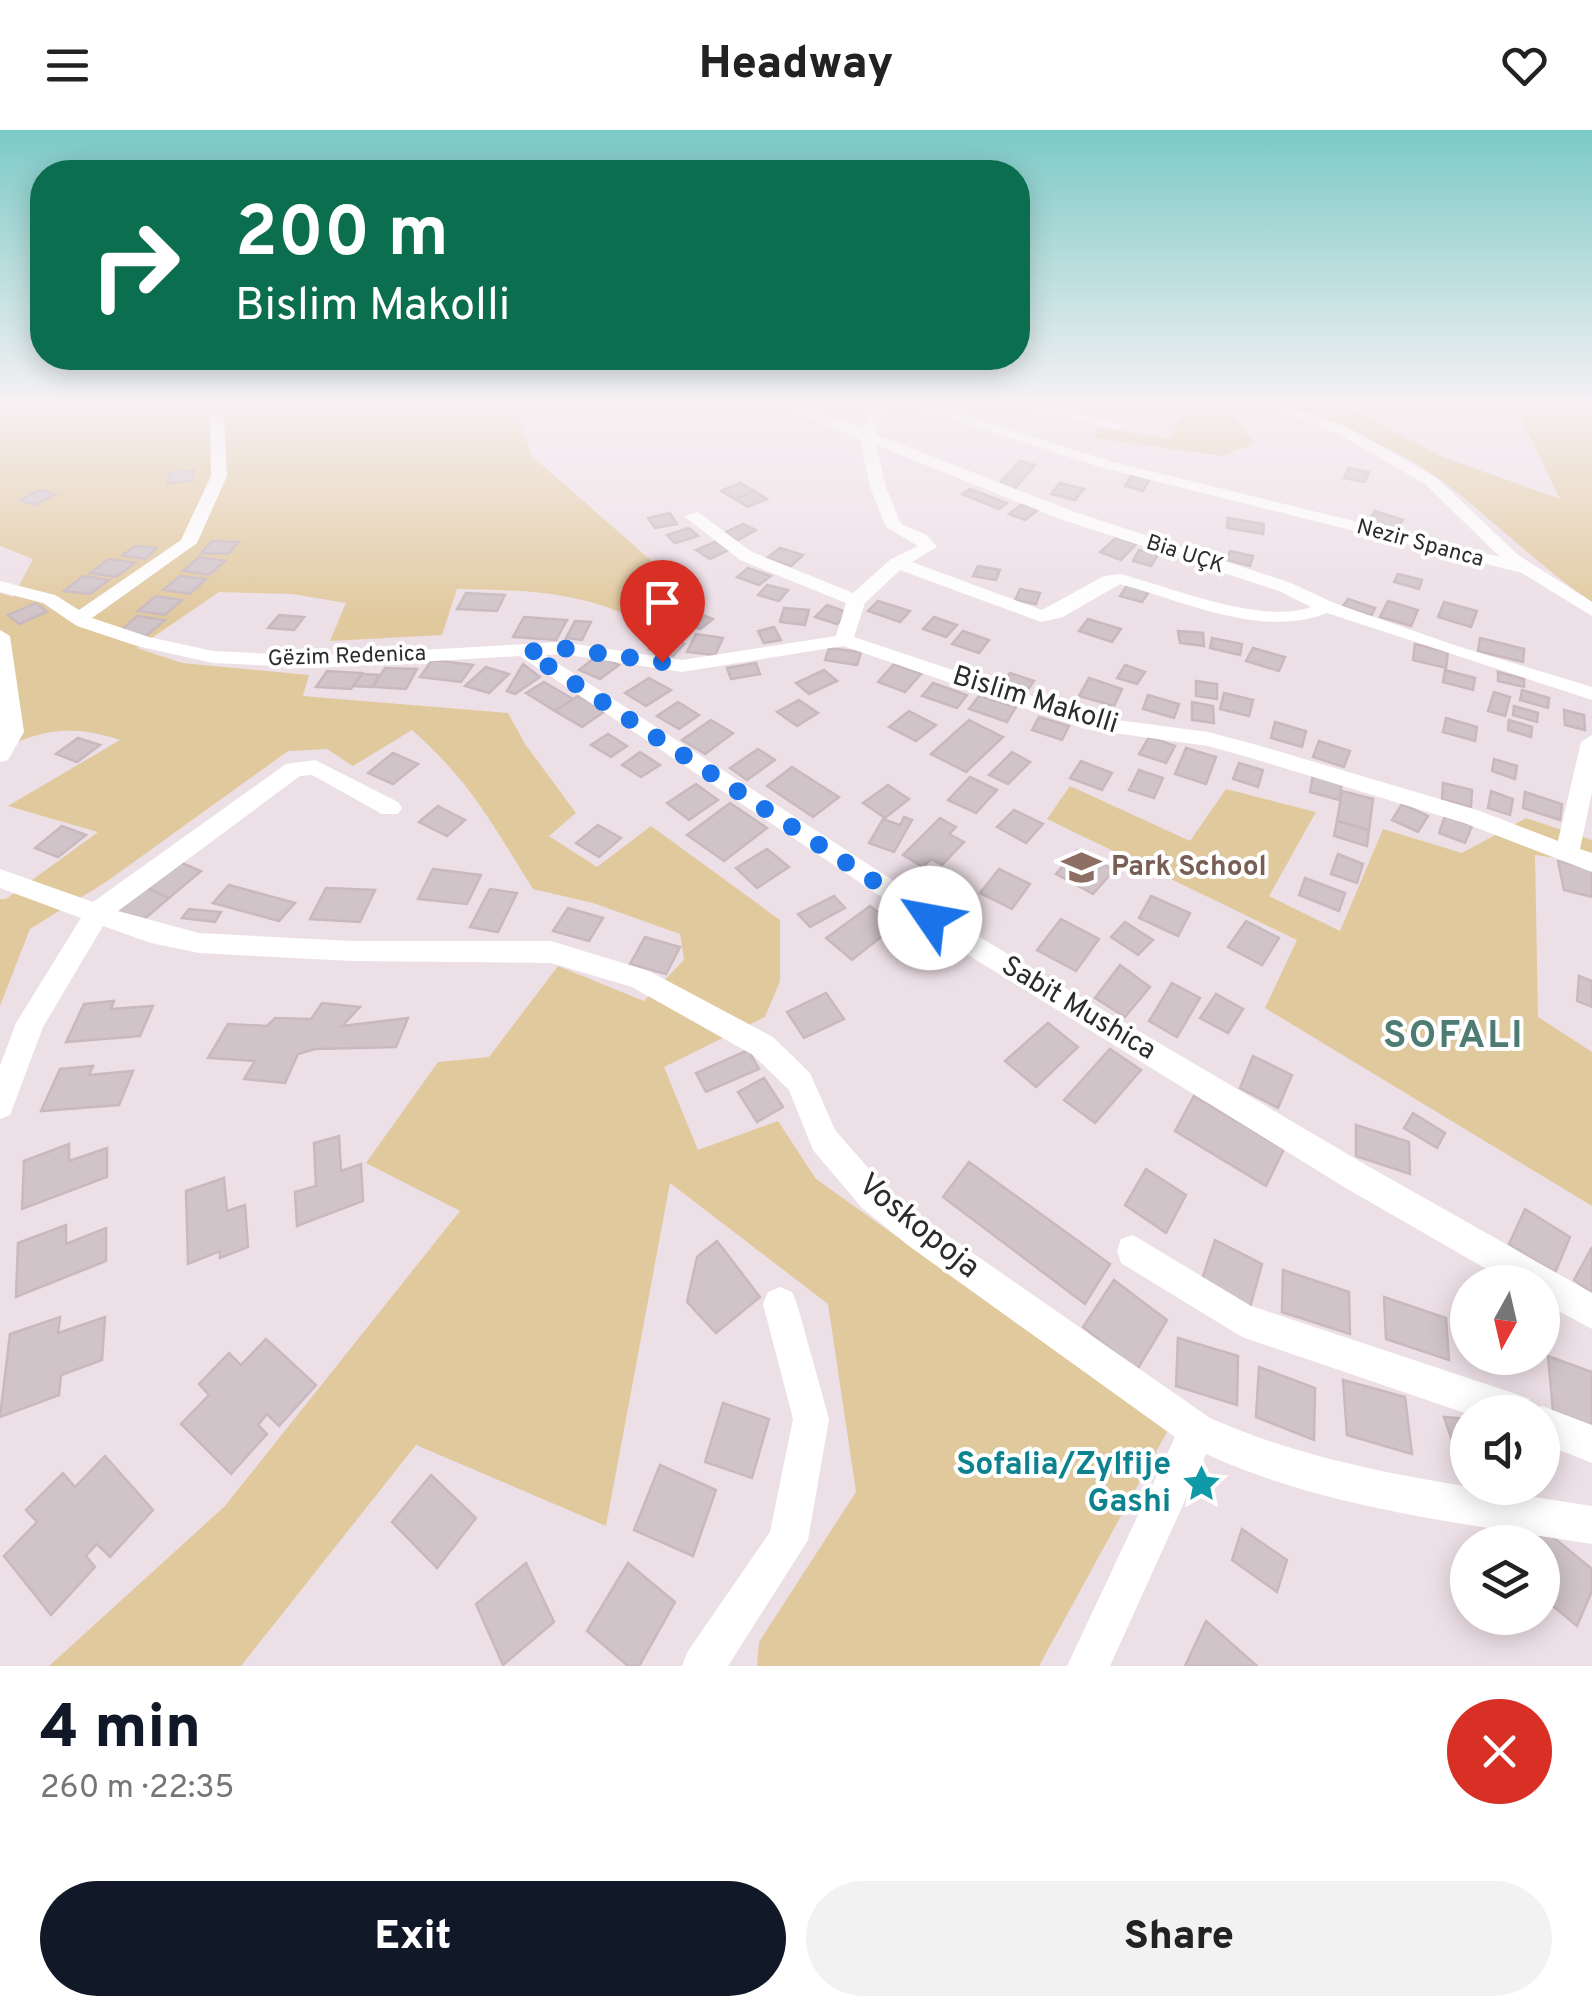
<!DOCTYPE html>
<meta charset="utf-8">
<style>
:root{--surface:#fff;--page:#f2f2f2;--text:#222;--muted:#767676;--accent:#111827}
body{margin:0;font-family:Overpass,sans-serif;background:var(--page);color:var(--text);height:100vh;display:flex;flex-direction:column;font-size:38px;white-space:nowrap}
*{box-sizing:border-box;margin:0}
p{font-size:32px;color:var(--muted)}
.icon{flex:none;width:55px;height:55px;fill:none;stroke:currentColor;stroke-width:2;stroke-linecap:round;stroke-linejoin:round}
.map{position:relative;height:1536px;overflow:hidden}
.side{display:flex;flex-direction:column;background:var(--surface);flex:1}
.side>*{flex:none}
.banner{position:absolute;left:30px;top:30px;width:1000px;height:210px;border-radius:40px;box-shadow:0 5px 25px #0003;background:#0b6e4f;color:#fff;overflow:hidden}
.needle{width:65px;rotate:188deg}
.tools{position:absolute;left:1450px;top:1135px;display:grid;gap:20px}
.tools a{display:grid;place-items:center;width:110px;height:110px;border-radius:50%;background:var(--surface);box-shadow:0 5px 25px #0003;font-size:50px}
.pin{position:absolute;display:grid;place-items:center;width:85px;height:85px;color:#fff;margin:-102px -42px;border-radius:50% 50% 50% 0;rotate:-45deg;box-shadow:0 0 10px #0007}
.pin .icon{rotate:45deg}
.me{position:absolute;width:110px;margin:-55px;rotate:303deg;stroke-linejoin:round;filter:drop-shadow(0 0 8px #0008)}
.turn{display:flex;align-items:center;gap:35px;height:210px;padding:0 40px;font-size:45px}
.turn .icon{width:130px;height:130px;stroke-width:2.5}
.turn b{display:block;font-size:70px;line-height:85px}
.round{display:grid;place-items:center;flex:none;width:105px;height:105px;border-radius:52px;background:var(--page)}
.headline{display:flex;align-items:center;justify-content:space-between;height:170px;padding:0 40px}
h1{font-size:60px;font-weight:800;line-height:75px;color:var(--accent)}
.button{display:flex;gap:20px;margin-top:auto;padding:20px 40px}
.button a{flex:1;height:115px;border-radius:60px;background:var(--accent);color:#fff;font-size:40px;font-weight:800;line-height:115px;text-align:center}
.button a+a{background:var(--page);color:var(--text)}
header{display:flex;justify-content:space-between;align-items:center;height:130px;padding:0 40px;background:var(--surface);font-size:45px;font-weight:800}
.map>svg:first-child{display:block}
</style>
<header><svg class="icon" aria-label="menu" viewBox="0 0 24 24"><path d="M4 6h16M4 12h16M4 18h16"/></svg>Headway<svg class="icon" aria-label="heart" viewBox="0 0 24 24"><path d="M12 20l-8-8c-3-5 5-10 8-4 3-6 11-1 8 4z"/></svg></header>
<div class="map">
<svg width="1592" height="1536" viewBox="0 0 1592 1536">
<rect width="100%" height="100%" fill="#eddfe6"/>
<g fill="#e1c99e">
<path d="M0 273H512L532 326 661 439 685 467 638 490C578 461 522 460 457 459L442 505 330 511 346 473 292 464 219 462 137 518 182 533 309 545 303 566 508 583 525 614 576 683 549 706 597 737 651 696 780 790V851L765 887 664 937 698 1020 778 991 816 1049 1168 1300 1039 1536H757L759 1512 856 1362 828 1174 670 1053 606 1396 416 1315 241 1536H49L225 1376 460 1081 366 1033 438 932 489 927 558 836 644 871 684 830 680 804 593 773 533 759C492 694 471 652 412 600L353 636 327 619 288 621 106 752 30 799 0 876V769H6L98 702 8 676 120 610C75 595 41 598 0 621V463L13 467 33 429 0 416Z"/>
<polygon points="1186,273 1228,273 1225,277 1255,313 1222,326 1094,308 1097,298 1170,309"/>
<path d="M1276 273H1341L1443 327 1560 369 1516 278 1592 273V472C1538 436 1494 390 1442 351 1394 315 1332 295 1276 273Z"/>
<polygon points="1070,656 1190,711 1226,659 1316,682 1269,766 1340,801 1383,699 1462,723 1526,688 1592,710 1592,733 1535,725 1538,887 1592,922 1592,1076 1265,878 1297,810 1047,689"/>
</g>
<g fill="#d0c4c9" stroke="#c9b9bf" stroke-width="2.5">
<polygon points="1020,331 1035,335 1013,361 997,356"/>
<polygon points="1348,338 1369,342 1365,352 1344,348"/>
<polygon points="194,340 193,350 168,354 169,344"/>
<polygon points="1132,345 1150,349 1143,361 1125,356"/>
<polygon points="740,353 754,361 735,369 721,361"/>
<polygon points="1060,353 1084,359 1075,370 1051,364"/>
<polygon points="970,359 1007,373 999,379 962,364"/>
<polygon points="40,360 56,364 35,375 20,370"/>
<polygon points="754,361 767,369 748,377 735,369"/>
<polygon points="1022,374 1038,380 1025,390 1009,384"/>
<polygon points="1375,381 1403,390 1396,399 1368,391"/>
<polygon points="670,383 677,394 655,398 648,388"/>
<polygon points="1228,388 1264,394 1263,404 1227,398"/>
<polygon points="743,394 756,400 738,410 724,403"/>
<polygon points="689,398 698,406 675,413 667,405"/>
<polygon points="1116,408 1136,414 1121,430 1100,422"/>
<polygon points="212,411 239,412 228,424 201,423"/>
<polygon points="715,412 729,420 710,429 696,420"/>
<polygon points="135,416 157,418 145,429 122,426"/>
<polygon points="780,418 803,425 791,436 767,428"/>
<polygon points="1139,420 1158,425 1151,436 1133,431"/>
<polygon points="1230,421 1253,426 1250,436 1227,430"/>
<polygon points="199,427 225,431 209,445 183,441"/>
<polygon points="109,429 135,433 116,447 90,443"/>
<polygon points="978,436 1000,440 996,450 973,446"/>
<polygon points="748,438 771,446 759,455 737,447"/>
<polygon points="1398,444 1422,450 1419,459 1394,452"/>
<polygon points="83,446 109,450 90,464 64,461"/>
<polygon points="180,446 206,449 190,464 163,460"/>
<polygon points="1128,454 1150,460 1142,472 1120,466"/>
<polygon points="767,455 788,460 779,471 758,465"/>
<polygon points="1020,459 1040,463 1036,474 1015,470"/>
<polygon points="466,463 505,465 497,481 457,479"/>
<polygon points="156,466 182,470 165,485 138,481"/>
<polygon points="1348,469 1375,478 1371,486 1343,476"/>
<polygon points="878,471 910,481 900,492 868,481"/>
<polygon points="1388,471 1418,480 1411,496 1380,487"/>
<polygon points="1444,472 1477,481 1471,497 1438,487"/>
<polygon points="36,473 47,482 19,494 8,485"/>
<polygon points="827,475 849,483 837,494 815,487"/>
<polygon points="784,478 809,480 805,495 780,492"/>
<polygon points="692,481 713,489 700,499 679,492"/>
<polygon points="279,485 304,487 294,500 268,498"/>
<polygon points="137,486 165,490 146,506 119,502"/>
<polygon points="524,487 567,490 556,510 513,507"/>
<polygon points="934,487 957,495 946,507 923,499"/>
<polygon points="1088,489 1121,499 1112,512 1079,501"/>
<polygon points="575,491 591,492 582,510 566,508"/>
<polygon points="774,497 781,510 764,513 758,501"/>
<polygon points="963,501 989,510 979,523 952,514"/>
<polygon points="1178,501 1203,503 1204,516 1180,513"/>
<polygon points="696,504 723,508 715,525 687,522"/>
<polygon points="660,507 684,514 673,526 649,519"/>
<polygon points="1212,508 1242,514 1240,525 1210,518"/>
<polygon points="1480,508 1524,519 1523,532 1478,521"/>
<polygon points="1415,514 1448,522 1446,538 1413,530"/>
<polygon points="829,518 861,522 857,535 825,530"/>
<polygon points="1253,518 1285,527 1279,541 1246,531"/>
<polygon points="597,526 619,535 600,549 579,540"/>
<polygon points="432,530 473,535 461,552 420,547"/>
<polygon points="756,533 760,544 731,549 727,538"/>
<polygon points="523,534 540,547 515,564 507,561"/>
<polygon points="894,534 921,544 905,562 878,552"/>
<polygon points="1125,535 1145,542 1137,554 1117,548"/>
<polygon points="486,537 509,544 489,563 465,556"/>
<polygon points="385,538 417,539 406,559 373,557"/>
<polygon points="824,540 837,551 809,564 796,553"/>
<polygon points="1445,540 1475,548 1473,560 1443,552"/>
<polygon points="327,541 362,543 351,559 316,557"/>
<polygon points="1498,542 1524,549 1524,557 1498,551"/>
<polygon points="1010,543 1034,551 1024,565 1000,557"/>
<polygon points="362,544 379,545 372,557 354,556"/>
<polygon points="649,548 671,560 646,576 625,563"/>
<polygon points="1089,548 1122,559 1114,576 1079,566"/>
<polygon points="1196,551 1217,554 1217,569 1196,566"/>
<polygon points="544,552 573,569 555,581 526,563"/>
<polygon points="933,553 967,565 957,578 922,566"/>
<polygon points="1522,560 1549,568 1548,578 1520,570"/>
<polygon points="1494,562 1510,567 1505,586 1488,581"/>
<polygon points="1224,563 1253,570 1249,586 1220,579"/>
<polygon points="1148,565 1179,574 1174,588 1143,579"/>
<polygon points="578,566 605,581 582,597 555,581"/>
<polygon points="979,566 1016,577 1007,592 969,579"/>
<polygon points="799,570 818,583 797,596 777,582"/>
<polygon points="678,572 699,585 679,599 657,586"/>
<polygon points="1192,572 1213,576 1214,593 1192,590"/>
<polygon points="1514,576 1538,583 1537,592 1513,585"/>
<polygon points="1564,580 1584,585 1585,600 1565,595"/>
<polygon points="909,581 936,595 916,611 889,597"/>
<polygon points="1039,587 1069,596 1062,610 1032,600"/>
<polygon points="1446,588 1477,597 1475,611 1443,602"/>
<polygon points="711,590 733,603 705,624 682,610"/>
<polygon points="969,590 1003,607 966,642 931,624"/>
<polygon points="1509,590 1532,597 1531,607 1508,600"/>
<polygon points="1275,592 1306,601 1302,617 1271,608"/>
<polygon points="608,604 627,616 611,627 591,615"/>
<polygon points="1149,607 1175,616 1166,633 1139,624"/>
<polygon points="78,608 100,615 77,632 56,624"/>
<polygon points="1319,611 1350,621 1344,637 1313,627"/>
<polygon points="1186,618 1216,627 1206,654 1175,644"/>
<polygon points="758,619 775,630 747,650 730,638"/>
<polygon points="640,622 660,635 641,647 622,635"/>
<polygon points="1012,622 1030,632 1008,654 989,645"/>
<polygon points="393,623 418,634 393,654 368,643"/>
<polygon points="1494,629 1517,636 1515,649 1492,641"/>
<polygon points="1081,631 1112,643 1102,660 1070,648"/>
<polygon points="1239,633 1263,640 1258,657 1233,649"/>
<polygon points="792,637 839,667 813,687 767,656"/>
<polygon points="1139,640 1163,648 1154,668 1129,660"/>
<polygon points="1313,645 1342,653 1339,670 1310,662"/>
<polygon points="970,647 997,660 976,683 948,670"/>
<polygon points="1443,653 1472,660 1471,677 1442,669"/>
<polygon points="696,654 718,670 689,690 667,673"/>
<polygon points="888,655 909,669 885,688 863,673"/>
<polygon points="1342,661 1373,669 1369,700 1337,691"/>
<polygon points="1491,661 1513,669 1510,685 1488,678"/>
<polygon points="1525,662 1562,674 1560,690 1523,678"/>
<polygon points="730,673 767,698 724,731 687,705"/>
<polygon points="1402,674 1428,686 1418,702 1392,690"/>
<polygon points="438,676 465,690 447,706 419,692"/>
<polygon points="1014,680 1043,694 1026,713 997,697"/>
<polygon points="1445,686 1472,696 1465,713 1439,703"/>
<polygon points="904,687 912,690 894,722 869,713 883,689 900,695"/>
<polygon points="940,688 956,697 949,704 964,712 942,735 931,729 923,737 903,725"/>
<polygon points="1337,691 1369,700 1367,716 1334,706"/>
<polygon points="598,695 621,708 599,727 576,713"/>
<polygon points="62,696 86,705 58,727 35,718"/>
<polygon points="767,719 789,737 757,758 736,738"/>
<polygon points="1077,720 1114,740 1093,764 1056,744"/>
<polygon points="1338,724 1363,734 1357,753 1331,744"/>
<polygon points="175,730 201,741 169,768 143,756"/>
<polygon points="1558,731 1592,739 1592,767 1564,760"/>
<polygon points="433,739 481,745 467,774 418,769"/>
<polygon points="999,739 1030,754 1012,779 980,763"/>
<polygon points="1305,748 1345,763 1339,781 1299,765"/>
<polygon points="229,755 295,773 279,791 213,773"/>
<polygon points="143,756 169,768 137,795 111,782"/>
<polygon points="326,758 375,760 360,792 310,789"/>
<polygon points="490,759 517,763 498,802 470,797"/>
<polygon points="834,766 845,778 810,797 798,784"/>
<polygon points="1151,766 1190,783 1178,806 1139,788"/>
<polygon points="870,776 895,796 852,830 826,808"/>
<polygon points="568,778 603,788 589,811 553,801"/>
<polygon points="189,779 221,782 215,792 182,788"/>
<polygon points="1061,789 1099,809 1076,841 1037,820"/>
<polygon points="1246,791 1279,808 1262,835 1228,817"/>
<polygon points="1125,792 1153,810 1138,825 1111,807"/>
<polygon points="645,807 680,817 666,844 630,834"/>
<polygon points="1120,835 1150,857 1125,887 1095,868"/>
<polygon points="1579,846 1592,851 1592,877 1577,871"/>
<polygon points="1172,853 1200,868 1177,907 1149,891"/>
<polygon points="826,863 844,889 804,908 787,882"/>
<polygon points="1216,864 1243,879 1228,903 1200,888"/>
<polygon points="114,871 111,879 153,876 140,906 66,912 84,874"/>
<polygon points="322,873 360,877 342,896 408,888 396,917 315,919 298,924 285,953 244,949 255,931 208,928 228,894 267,896 275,888 311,889"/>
<polygon points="1048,893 1078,917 1036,957 1005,931"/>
<polygon points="1110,919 1141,940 1095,993 1064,970"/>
<polygon points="748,920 759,939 706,962 696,943"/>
<polygon points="1253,926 1292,945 1278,978 1240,958"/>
<polygon points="93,936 89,945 133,941 119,975 41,981 60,939"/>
<polygon points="764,948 783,977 757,992 738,962"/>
<polygon points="1194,966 1284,1019 1266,1056 1175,1001"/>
<polygon points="1413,983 1445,1003 1437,1018 1404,998"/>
<polygon points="1356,995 1409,1012 1410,1044 1356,1026"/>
<polygon points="339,1006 341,1041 361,1034 363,1071 297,1096 295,1062 316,1056 314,1013"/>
<polygon points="69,1014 69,1031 107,1018 107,1047 22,1079 24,1031"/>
<polygon points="969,1032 1110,1134 1085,1174 943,1067"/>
<polygon points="1146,1039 1186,1065 1166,1103 1125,1075"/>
<polygon points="224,1048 227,1081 245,1075 248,1117 220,1128 220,1121 188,1134 186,1061"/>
<polygon points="1525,1079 1570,1107 1555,1143 1509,1114"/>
<polygon points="66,1095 66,1114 106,1098 106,1131 16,1167 18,1113"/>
<polygon points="1215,1110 1262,1134 1249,1181 1200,1155"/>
<polygon points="717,1111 760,1167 716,1203 687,1172 697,1127"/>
<polygon points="1592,1117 1592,1163 1574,1150"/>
<polygon points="1283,1140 1349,1162 1350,1204 1282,1182"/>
<polygon points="1114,1150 1167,1190 1137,1240 1083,1197"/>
<polygon points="1384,1167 1446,1188 1449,1230 1386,1209"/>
<polygon points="60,1187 58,1203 105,1187 102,1230 61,1245 59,1265 0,1287 10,1204"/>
<polygon points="1178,1208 1238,1226 1237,1275 1176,1256"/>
<polygon points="266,1209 316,1255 279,1296 267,1284 258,1295 267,1304 231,1344 181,1294 209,1265 199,1254 229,1223 241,1235"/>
<polygon points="1548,1226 1592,1242 1592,1295 1553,1281"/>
<polygon points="1259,1237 1315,1258 1314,1310 1256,1287"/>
<polygon points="1343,1250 1405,1267 1412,1324 1347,1305"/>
<polygon points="723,1273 769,1289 752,1348 705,1332"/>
<polygon points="1444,1287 1468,1289 1468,1343 1463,1343"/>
<polygon points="105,1326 153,1380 110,1427 97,1414 86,1426 95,1437 51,1485 4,1426 37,1392 26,1380 63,1343 75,1357"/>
<polygon points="660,1335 716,1360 693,1426 634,1400"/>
<polygon points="431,1345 476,1388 437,1438 392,1392"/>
<polygon points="1536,1393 1592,1439 1592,1461 1577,1496 1542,1467 1542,1412 1526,1412"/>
<polygon points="1242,1399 1287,1430 1277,1462 1232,1430"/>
<polygon points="526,1433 554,1492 503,1535 476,1474"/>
<polygon points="628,1433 675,1472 639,1536 628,1536 587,1501"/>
<polygon points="1206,1491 1257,1536 1185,1536"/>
</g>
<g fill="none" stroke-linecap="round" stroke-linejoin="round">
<g fill="#fff" fill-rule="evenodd">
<path d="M776 273H797L863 299 873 273H887L875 304 1072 381 1291 453 1334 473 1457 516 1592 557V570L1327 483C1263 509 1183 471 1120 454L1063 487 1041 492 900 440 865 473 854 507 1094 587 1208 602 1257 615 1480 681 1558 711 1581 612 1592 605V662L1580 719 1592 723V742L1464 693 1251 628 1208 616 1085 599 843 516 682 542 562 524 545 525 991 814 1366 1035 1592 1163V1199L1542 1172V1152H1509L1344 1057 973 828 520 526 316 538 213 533 137 516 77 496 43 473 0 462V451L55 465 79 480 181 410 211 346 210 287 217 283 224 287 227 346 197 413 92 488 149 507 213 521 316 526 562 512 682 530 836 506 846 473 740 430 684 386 698 382 752 422 853 463 891 429 918 416 886 397 870 357 860 309ZM876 315 1060 389 1279 461 1311 477C1260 495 1171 457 1120 444L1104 446 1042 480 912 432 937 417 927 405 901 394 886 357Z"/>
<polygon points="903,273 926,273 1113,332 1500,427 1425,354 1337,303 1259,273 1281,273 1347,297 1437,348 1518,425 1592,472 1592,486 1522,443 1103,338"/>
<polygon points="1008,273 1036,273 1126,296 1119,300"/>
<polygon points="0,500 10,506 24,602 8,630 0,632"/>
<path d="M315 630 398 672 402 678 398 684H382L312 645 300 646 118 781 199 803 352 811H551L649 841 773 907 810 943 835 1000 884 1056 931 1094 1210 1288C1331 1342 1464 1355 1592 1376V1414C1462 1393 1326 1379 1206 1324L1110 1536H1067L1175 1307 909 1116 862 1078 813 1020 789 960 753 925 632 857 551 833 352 831 199 823 151 813 103 796 43 897 10 985 0 989V936L16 893 81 788 0 758V739L93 772 286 634Z"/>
<polygon points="1133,1105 1251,1176 1516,1264 1529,1269 1533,1279 1542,1276 1592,1295 1592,1333 1542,1313 1542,1282 1468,1284 1242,1207 1121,1133 1117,1121 1121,1109"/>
<polygon points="780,1157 792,1162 797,1174 829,1289 808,1410 728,1536 682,1536 688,1521 770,1402 793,1289 763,1174 768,1162"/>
</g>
</g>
<linearGradient id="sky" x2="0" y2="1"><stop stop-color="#7bcac6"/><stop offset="0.56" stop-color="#f7f1f4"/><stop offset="1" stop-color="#f7f1f4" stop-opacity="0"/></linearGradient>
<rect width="1592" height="488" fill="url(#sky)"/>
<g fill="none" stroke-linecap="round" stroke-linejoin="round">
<polyline stroke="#1a73e8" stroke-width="18" stroke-dasharray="0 32.4" points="662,532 562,518 527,522 930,788"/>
</g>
<defs>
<symbol id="school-bare" viewBox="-9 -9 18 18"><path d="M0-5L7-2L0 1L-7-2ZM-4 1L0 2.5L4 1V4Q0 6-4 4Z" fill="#8d6e63" stroke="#fff" stroke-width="2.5" paint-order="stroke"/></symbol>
<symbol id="sight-bare" viewBox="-9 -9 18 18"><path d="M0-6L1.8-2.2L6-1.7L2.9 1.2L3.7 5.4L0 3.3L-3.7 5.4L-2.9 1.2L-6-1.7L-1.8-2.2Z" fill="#0f9aa8" stroke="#fff" stroke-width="2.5" paint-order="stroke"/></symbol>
</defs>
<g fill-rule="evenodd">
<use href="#school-bare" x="1054" y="710" width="55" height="55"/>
<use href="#sight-bare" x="1174" y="1326" width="55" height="55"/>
</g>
<g text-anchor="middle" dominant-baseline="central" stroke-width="8" stroke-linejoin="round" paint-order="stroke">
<g font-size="22" fill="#2c2c2c" stroke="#fff">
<text transform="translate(1420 414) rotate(15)">Nezir Spanca</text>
<text transform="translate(1185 425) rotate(18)">Bia UÇK</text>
<text transform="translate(347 527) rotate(-2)">Gëzim Redenica</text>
</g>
<g font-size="28" fill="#2c2c2c" stroke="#fff">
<text transform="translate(1035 571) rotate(17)">Bislim Makolli</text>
<text transform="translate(1078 879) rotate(31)">Sabit Mushica</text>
</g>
<g font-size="28" font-weight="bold" fill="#785e54" stroke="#fff" text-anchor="start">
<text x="1111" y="738">Park School</text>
</g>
<g font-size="32" fill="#2c2c2c" stroke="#fff">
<text transform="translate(918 1097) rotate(39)">Voskopoja</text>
</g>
<g font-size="32" font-weight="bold" fill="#0d838f" stroke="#fff" text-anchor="end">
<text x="1171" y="1336">Sofalia/Zylfije<tspan x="1171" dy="37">Gashi</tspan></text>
</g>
<g font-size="38" font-weight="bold" letter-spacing="2.5" fill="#4e7c73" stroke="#fff">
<text x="1454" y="907">SOFALI</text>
</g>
</g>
</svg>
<div class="tools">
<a><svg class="needle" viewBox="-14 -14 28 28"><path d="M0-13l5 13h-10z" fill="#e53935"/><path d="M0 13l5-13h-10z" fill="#767676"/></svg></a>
<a><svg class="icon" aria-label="sound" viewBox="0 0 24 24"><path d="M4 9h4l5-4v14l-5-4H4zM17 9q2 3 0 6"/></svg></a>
<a><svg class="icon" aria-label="layers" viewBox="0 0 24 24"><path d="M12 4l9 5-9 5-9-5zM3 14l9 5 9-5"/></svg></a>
</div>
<div class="pin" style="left:662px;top:532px;background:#d93025"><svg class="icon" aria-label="arrive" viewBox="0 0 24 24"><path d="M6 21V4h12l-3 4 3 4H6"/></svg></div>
<svg class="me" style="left:930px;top:788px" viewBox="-20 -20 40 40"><circle r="19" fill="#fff"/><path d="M0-13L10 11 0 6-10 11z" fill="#1a73e8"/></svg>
<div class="banner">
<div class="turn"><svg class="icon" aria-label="right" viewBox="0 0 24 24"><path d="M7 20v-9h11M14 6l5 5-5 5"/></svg><div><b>200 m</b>Bislim Makolli</div></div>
</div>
</div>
<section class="side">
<div class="headline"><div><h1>4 min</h1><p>260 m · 22:35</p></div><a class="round" style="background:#d93025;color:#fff"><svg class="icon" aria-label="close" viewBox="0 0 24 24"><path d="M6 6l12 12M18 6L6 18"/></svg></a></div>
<div class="button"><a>Exit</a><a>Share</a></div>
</section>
